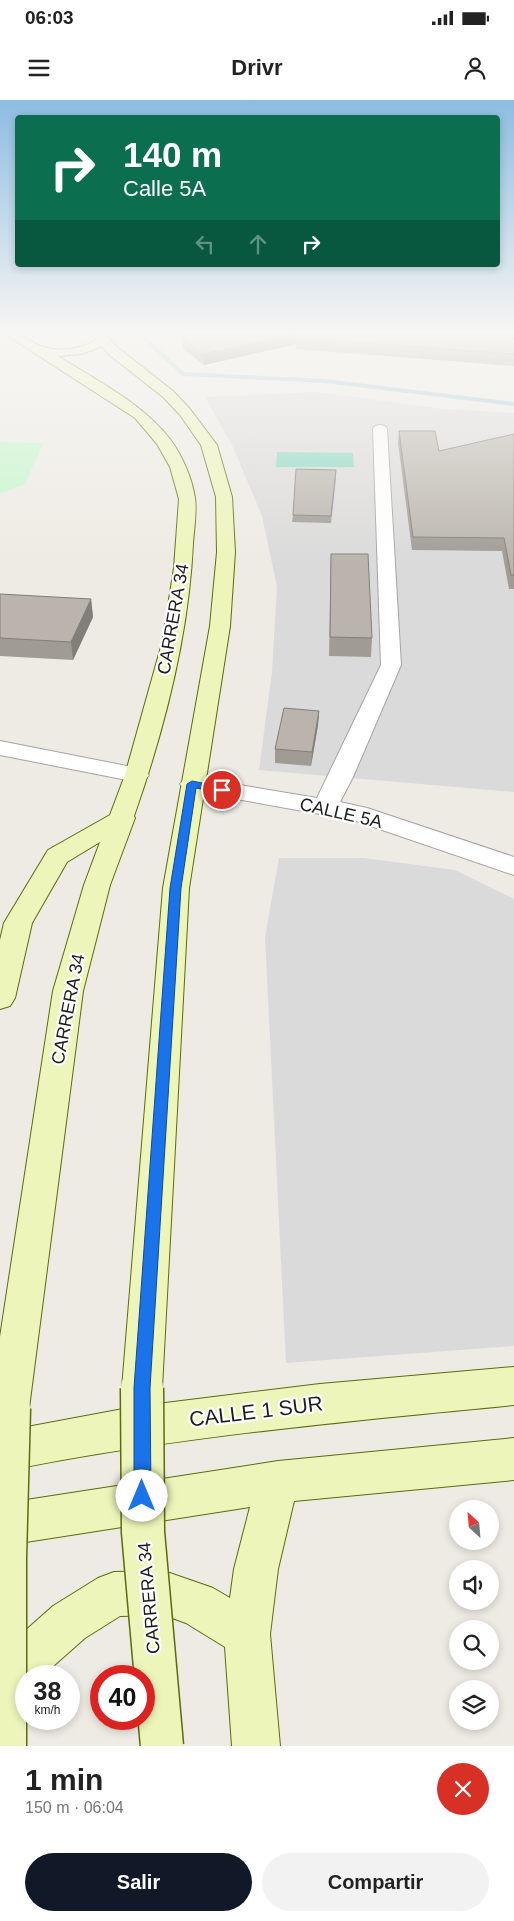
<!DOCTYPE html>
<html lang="es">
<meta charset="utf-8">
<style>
:root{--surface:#fff;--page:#f2f2f2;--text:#222;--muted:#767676;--accent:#111827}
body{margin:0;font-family:Helvetica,sans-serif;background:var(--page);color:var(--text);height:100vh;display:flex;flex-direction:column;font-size:19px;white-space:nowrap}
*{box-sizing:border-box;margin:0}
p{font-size:16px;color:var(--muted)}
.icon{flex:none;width:28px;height:28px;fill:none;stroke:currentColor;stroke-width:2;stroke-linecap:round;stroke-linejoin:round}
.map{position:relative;height:1646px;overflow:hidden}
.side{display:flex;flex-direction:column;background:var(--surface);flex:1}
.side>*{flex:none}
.banner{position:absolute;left:15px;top:15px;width:485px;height:152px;border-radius:5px;box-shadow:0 2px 8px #0003;background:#0b6e4f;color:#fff;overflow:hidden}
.needle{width:32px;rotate:334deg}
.controls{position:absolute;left:449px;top:1400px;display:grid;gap:10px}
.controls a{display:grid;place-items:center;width:50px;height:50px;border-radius:50%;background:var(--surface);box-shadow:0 2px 8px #0003;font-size:25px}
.speed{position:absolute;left:15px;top:1565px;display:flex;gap:10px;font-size:25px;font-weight:700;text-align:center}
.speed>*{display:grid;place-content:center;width:65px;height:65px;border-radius:50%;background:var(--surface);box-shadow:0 2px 8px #0003;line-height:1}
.speed small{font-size:12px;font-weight:400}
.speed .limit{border:8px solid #d22;background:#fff;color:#111}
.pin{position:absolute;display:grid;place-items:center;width:42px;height:42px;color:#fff;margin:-21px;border:2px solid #fff;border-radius:50%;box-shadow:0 1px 5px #0007}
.me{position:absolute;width:55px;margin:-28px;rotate:0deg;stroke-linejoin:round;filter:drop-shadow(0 0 4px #0008)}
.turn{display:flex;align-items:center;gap:18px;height:105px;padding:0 25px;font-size:22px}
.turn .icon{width:65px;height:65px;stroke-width:2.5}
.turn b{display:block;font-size:35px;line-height:42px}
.lanes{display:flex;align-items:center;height:48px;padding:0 25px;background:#0003;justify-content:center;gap:25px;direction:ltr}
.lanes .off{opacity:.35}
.round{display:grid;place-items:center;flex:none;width:52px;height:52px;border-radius:26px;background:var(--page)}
.summary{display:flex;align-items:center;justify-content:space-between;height:85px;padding:0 25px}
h1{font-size:30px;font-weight:600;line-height:38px}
.cta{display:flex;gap:10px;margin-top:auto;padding:10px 25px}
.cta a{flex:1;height:58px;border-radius:30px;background:var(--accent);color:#fff;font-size:20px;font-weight:600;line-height:58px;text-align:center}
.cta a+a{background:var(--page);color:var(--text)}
.status{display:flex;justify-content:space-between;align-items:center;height:35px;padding:0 25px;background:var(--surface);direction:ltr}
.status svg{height:14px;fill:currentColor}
header{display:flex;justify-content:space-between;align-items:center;height:65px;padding:0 25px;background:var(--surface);font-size:22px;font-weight:600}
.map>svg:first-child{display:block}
</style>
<div class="status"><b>06:03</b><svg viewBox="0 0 49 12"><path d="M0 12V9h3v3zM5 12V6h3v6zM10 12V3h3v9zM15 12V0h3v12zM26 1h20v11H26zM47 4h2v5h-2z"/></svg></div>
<header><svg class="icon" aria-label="menu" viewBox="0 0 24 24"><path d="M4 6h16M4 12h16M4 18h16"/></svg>Drivr<svg class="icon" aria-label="person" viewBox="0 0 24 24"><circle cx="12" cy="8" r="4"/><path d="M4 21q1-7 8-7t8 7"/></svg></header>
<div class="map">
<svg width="514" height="1646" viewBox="0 0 514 1646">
<rect width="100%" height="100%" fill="#eeebe4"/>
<g fill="#dbdada">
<polygon points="316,292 444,309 514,313 514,692 259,670 272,572 277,487 262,416 232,345 205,297"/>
<polygon points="279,758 364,758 455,770 514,799 514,1246 286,1263 265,837"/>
</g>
<polygon fill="#c3f6cb" points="0,342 43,343 25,384 0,394"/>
<polygon fill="#86d8c0" points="277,352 353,353 354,367 276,367"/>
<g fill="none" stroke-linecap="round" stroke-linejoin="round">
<polygon fill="#a6c9d9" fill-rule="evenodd" points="137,234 143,234 184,272 325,279 514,302 514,306 325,283 182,276"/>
<defs>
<g id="street">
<polygon points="380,325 385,326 387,329 401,565 353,677 340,702 367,708 514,757 514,775 353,720 192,691 184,689 180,684 184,679 192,677 317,698 381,565 373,329 375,326"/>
<polygon points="0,641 137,668 145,670 149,675 145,680 137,682 0,655"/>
</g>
<g id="secondary">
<path d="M5 234C26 232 27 242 44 247 59 252 84 249 96 239L93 234H105L117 247 173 291 190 309 217 345 232 397 235 452 230 526 189 788 162 1288 156 1302 149 1305 320 1284 514 1267V1305C341 1322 170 1337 0 1372V1332L139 1306 128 1302 122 1288 163 788 210 526 217 452 216 397 201 345 180 315 163 297 107 253 102 246 82 254 58 256C97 281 141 302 170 339 182 355 192 378 195 398 197 412 194 429 193 443 189 534 164 631 134 716L135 718 110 785 83 891 29 1308 23 1322 9 1328 0 1324V1237L53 891 84 785 100 742 67 762 32 823 15 898 10 906 0 909V840L4 823 48 750 110 715 125 675 162 543 174 468 179 399 170 367 157 344 135 318Z"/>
<polygon points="514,1338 514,1380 294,1401 278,1469 270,1534 280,1646 232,1646 225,1547 186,1523 164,1515 120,1516 85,1538 42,1576 26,1576 26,1593 17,1603 0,1609 0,1553 53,1506 98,1478 114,1472 164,1471 213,1488 230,1498 234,1469 250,1407 26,1442 0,1448 0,1406 26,1400 278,1361"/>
</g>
</defs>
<use href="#street" stroke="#a4a4a4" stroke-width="2"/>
<use href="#secondary" stroke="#5a6d0b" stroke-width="2"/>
<use href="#street" fill="#fff" fill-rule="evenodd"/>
<use href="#secondary" fill="#edf5ba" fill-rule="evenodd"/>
<defs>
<g id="secondary-bridge">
<polyline points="142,1288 143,1432 162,1646"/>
<polyline points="5,1646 5,1458 9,1308"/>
</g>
</defs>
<use href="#secondary-bridge" stroke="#5a6d0b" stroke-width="45" stroke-linecap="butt"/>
<use href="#secondary-bridge" stroke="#edf5ba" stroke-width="42"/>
</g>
<g fill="#a09b95">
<polygon points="182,234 514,238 514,266 296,249 296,244 204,265 183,249"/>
<polygon points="443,234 514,234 514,238"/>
<polygon points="399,331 439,351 514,334 514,489 509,489 502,451 412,450 398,343"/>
<polygon points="336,377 331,423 292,422 293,415"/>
<polygon points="331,454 372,538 371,557 329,556"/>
<polygon points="0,494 91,499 93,517 73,560 0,556"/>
<polygon points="319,611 318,625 311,666 275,663 275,649"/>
</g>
<g fill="#827e79">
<polygon points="295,234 297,234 296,244 204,265 203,254"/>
<polygon points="91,499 93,517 73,560 71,542"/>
<polygon points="319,611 318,625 311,666 312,652"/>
</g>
<g fill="#bab4ad" stroke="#827e79">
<polygon points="182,234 295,234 203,254 182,238"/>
<polygon points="297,234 438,234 514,238 514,254 296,238"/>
<polygon points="399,331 435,331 439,351 514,334 514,475 511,475 504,438 413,437"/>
<polygon points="296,369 336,370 331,416 293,415"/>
<polygon points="331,454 368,454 372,538 330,537"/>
<polygon points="0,494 91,499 71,542 0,538"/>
<polygon points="284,608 319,611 312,652 275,649"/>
</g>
<linearGradient id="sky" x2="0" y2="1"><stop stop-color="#8dbce2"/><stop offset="0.5" stop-color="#f7f6f3"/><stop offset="1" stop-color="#f7f6f3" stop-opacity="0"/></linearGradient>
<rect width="514" height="464" fill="url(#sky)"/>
<polygon fill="#1a73e8" stroke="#114b97" points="192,681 222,687 227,690 222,693 196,688 181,788 150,1288 151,1396 149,1402 142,1405 136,1402 134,1396 134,1288 170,788 187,684"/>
<g text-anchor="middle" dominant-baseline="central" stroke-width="4.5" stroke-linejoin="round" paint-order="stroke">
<g font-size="18" fill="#1d1d1d" stroke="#fff">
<text transform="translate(173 519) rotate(-80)">CARRERA 34</text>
<text transform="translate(341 713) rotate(13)">CALLE 5A</text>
<text transform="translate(68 909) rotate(-79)">CARRERA 34</text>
<text transform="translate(149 1498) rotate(-95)">CARRERA 34</text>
</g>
<g font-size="21" fill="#1d1d1d" stroke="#fff">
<text transform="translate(256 1311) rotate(-7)">CALLE 1 SUR</text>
</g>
</g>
</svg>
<div class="controls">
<a><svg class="needle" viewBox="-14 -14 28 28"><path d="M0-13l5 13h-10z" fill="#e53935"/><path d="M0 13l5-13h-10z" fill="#767676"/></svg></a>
<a><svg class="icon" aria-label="sound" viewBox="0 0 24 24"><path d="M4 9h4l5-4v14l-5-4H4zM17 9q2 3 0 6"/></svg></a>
<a><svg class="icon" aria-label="search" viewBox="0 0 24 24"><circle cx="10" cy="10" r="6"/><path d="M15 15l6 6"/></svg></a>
<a><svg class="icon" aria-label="layers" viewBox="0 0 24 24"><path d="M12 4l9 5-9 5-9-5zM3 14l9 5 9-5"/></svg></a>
</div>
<div class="speed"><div>38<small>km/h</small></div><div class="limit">40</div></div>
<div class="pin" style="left:222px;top:690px;background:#d93025"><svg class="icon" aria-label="arrive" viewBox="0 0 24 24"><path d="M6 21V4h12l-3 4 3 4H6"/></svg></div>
<svg class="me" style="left:142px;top:1396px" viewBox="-20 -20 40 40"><circle r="19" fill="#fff"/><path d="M0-13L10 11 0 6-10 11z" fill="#1a73e8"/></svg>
<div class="banner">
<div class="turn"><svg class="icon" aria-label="right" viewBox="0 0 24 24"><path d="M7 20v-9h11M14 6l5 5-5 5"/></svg><div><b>140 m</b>Calle 5A</div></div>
<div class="lanes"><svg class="icon off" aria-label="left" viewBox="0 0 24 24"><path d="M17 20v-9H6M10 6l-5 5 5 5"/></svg><svg class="icon off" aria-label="ahead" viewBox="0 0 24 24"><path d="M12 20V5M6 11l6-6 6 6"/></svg><svg class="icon" aria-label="right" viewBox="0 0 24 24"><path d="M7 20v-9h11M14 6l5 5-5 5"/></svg></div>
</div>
</div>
<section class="side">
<div class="summary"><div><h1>1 min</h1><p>150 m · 06:04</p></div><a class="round" style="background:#d93025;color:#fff"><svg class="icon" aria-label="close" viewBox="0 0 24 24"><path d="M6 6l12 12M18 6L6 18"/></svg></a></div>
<div class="cta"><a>Salir</a><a>Compartir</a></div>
</section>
